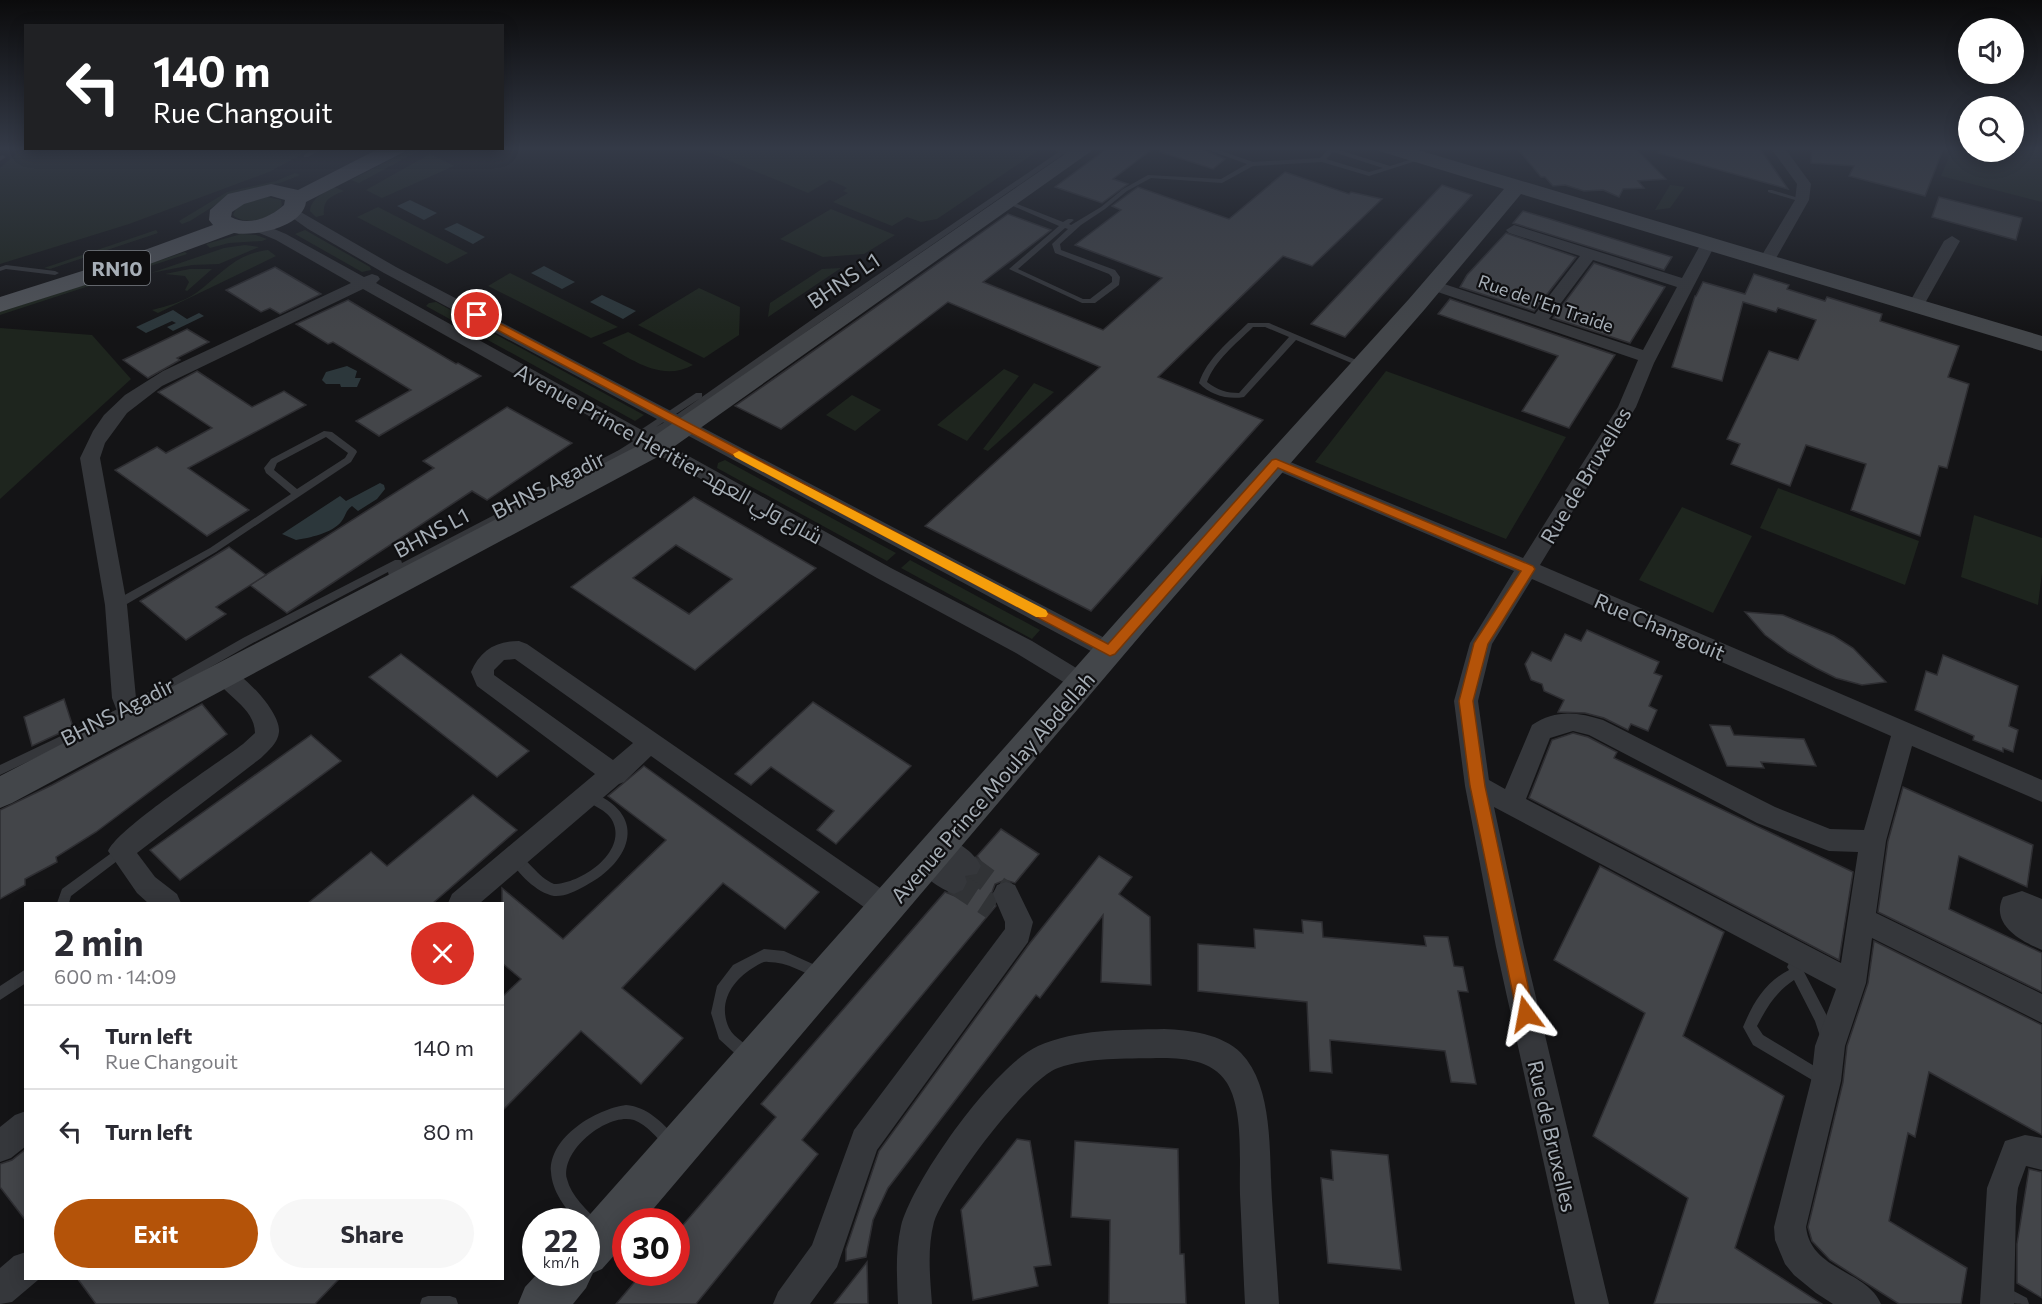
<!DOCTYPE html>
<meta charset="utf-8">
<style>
:root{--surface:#fff;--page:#f7f7f7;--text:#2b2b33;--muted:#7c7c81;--line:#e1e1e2;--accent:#b45309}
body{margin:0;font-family:Commissioner,Cairo,sans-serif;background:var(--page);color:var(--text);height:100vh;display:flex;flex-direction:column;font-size:22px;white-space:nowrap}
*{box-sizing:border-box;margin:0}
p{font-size:20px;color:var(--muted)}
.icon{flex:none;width:33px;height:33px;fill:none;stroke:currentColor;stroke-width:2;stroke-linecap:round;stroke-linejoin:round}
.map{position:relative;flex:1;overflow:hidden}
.sheet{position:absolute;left:24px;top:902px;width:480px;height:378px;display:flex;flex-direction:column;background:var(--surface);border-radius:0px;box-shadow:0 3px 15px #0003}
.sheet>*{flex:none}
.hud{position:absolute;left:24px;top:24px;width:480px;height:126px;border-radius:0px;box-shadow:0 3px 15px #0003;background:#202124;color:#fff;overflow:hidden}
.fabs{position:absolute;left:1958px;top:18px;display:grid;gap:12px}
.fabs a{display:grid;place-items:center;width:66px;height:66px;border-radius:50%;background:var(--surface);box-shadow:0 3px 15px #0003;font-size:30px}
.speed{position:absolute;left:522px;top:1208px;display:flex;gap:12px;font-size:30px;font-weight:700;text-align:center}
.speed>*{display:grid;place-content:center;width:78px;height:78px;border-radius:50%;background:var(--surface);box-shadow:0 3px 15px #0003;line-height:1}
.speed small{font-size:15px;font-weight:400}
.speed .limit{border:9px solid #d22;background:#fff;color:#111}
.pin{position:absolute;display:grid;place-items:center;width:51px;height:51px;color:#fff;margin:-26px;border:3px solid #fff;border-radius:50%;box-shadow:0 2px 6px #0007}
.me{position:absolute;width:66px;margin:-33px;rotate:347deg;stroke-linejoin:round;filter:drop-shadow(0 0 4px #0008)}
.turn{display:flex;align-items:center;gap:21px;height:126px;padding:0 30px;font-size:27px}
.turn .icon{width:78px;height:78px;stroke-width:2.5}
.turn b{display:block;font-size:42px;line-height:51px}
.round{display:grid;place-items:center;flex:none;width:63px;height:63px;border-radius:32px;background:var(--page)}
.head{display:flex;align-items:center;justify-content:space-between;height:102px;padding:0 30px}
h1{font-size:36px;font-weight:700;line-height:45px}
.action{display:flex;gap:12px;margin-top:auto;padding:12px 30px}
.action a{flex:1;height:69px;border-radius:36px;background:var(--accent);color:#fff;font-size:24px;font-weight:700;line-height:69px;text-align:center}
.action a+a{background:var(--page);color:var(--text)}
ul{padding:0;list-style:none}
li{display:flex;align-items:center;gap:18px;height:84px;padding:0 30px;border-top:2px solid var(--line)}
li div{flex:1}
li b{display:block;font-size:22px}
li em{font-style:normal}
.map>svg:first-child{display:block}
</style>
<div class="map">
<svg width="2042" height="1304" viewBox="0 0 2042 1304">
<rect width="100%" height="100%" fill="#141416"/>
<g fill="#1e251e">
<polygon points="24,147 91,148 96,151 123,148 312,149 269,172 129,224 0,264 0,168"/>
<polygon points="696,147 1031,147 1039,150 937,219 921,222 907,217 892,226 833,202 848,193 843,191 847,188 830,180 808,193"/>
<polygon points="1953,147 1968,147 1968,152 2013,152 2013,147 2042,149 2042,202 1941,176"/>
<polygon points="413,148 422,149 359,183 351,180"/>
<polygon points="430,154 454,166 382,198 366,190"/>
<polygon points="295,173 300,175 280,183 236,192 190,221 182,224 179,221 227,192 276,181"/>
<polygon points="1670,185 1685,187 1670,208 1655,210"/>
<path d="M334 187 344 191C330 197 323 199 324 215L316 217 310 211C311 198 324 193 334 187Z"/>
<path d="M267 197 281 200 282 206C271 218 246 227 233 215L238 205Z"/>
<polygon points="378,207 468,253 447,264 357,217"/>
<polygon points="831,209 895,235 864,254 823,257 780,239"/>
<polygon points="156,230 158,233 50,269 44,268"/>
<polygon points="305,230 370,267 371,270 362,272 295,234"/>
<polygon points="241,234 256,235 267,239 262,241 229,243 210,248 206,244"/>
<polygon points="245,245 259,247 219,264 192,265 151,273 224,248"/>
<path d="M268 250 276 256 158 313 152 310C167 306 183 302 196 293 221 275 234 254 268 250Z"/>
<polygon points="185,252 187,254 0,315 0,312"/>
<polygon points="841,268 768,317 770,303 822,269"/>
<polygon points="190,269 212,269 187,291 185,290 189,282 185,276 165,274"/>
<polygon points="510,273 618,327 591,338 488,286"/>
<polygon points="699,288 740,307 739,335 704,358 638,325"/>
<polygon points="436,302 644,415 635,421 426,306 429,303"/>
<polygon points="0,328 92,335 131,379 0,499"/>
<path d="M628 332 693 365C661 383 630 358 602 343Z"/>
<polygon points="1004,369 1019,376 967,441 937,425"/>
<polygon points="1386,371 1566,437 1506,539 1315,462"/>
<polygon points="1034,383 1054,392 988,451 983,449"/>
<polygon points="852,395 881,410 855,431 826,415"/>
<polygon points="725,460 896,553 887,561 717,468 718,463"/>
<polygon points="1778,488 1919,541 1905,585 1760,528"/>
<polygon points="1682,507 1752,536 1713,613 1639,580"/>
<polygon points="1974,515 2042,538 2042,573 2038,605 1961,577"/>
<polygon points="910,560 1040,630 1032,639 901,568"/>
</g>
<g fill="#2c373b">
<polygon points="410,200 437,213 424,220 397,206"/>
<polygon points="457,223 485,237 473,244 444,229"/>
<polygon points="544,266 575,282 562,289 531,273"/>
<polygon points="602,295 636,311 623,319 590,302"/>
<polygon points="173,310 187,319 199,313 204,316 173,331 167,327 176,323 172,321 146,333 136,327"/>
<polygon points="347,366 357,371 355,378 361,378 357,387 341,387 340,384 326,384 322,380 326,372"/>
<path d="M380 483 384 485 385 489 377 499 358 511 352 506C345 511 346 516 341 522 332 533 309 538 296 540L282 534 340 496 346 501Z"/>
</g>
<g fill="#434549" stroke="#2e2e32" stroke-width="1.5" fill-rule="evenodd">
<polygon points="1109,147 1155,147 1113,179 1128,184 1102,203 1055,187"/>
<polygon points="1160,147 1198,147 1225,159 1213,169 1160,152"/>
<polygon points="1516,147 1634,147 1666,179 1638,181 1644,188 1623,189 1619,197 1603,190 1584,191 1565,185 1553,186 1545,177 1541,177"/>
<polygon points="1659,147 1759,147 1788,189 1658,153"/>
<polygon points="1811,147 1944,147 1925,196 1849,176 1854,166 1811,163"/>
<polygon points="1285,172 1349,194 1351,192 1382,199 1312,266 1283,256 1158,377 1263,420 1091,611 925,526 1100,367 948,302 781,429 735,406 1008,214 1051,230 983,282 1103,330 1162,278 1075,245 1121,210 1112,206 1138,187 1229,219"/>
<polygon points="1442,185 1472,195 1345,337 1311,324"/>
<polygon points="1939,197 2022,218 2016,240 1932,217"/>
<polygon points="1523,211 1550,219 1672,257 1664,270 1513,223"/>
<polygon points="1506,233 1576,257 1534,311 1460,287 1467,275"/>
<polygon points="1594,263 1665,287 1630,343 1553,318"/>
<polygon points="275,267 321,294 280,314 270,308 261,312 226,290"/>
<polygon points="1754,274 1789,285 1787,289 1825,301 1827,297 1882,314 1880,321 1959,346 1948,377 1969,384 1947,468 1939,466 1920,536 1851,510 1866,464 1806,445 1790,486 1731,464 1740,444 1727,439 1769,351 1798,360 1816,320 1778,308 1776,312 1743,302 1722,381 1672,367 1695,296 1696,296 1703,282 1745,294"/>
<polygon points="1450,299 1615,355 1569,428 1522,411 1558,356 1438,314"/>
<polygon points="348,300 456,364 458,363 481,376 379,436 356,421 411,390 333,342 328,344 296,324"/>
<polygon points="187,329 209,342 177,358 180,360 148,378 123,360"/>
<polygon points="197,371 252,407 284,391 306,405 188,468 249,510 207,536 115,470 157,447 166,453 212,428 158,392"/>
<polygon points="507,407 572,443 487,500 472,491 287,613 250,585 434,468 423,461"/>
<path d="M694 497 816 568 695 670 571 587ZM676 545 732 579 689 614 633 578Z"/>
<polygon points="229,547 266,575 216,607 226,614 186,640 140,601"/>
<polygon points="1745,612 1783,615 1834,636 1853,648 1886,682 1862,685 1836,678 1816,668 1788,652 1765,635"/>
<polygon points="1587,630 1659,662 1654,673 1662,676 1649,706 1657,710 1648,731 1631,724 1628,730 1604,718 1585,713 1558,712 1564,700 1544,691 1542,684 1531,680 1525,664 1532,652 1551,661 1565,634 1581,641"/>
<polygon points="401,654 529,751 497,777 369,677"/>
<polygon points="1943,655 2018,686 2009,726 2018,730 2013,752 2003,748 2003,752 1973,740 1974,736 1915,710 1926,671 1937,675"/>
<polygon points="64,699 73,727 32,746 24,717"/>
<polygon points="813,702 911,766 836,844 817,830 834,811 771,767 751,785 735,774"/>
<polygon points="202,704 227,734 96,832 56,857 57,862 25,879 25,885 0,899 0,810 52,785"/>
<polygon points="1710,725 1730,726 1734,735 1804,739 1816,766 1761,762 1764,768 1727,766"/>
<polygon points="1573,733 1588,737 1617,752 1614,758 1853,872 1839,960 1529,798 1552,740"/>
<polygon points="311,735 341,761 180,880 150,850"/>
<polygon points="644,766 819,892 785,929 723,883 622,988 683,1038 641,1084 581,1031 502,1111 502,997 521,979 502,963 502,888 563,939 666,840 608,796"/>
<polygon points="1903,787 2033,845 2027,887 1959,856 1949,909 2042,953 2042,992 1878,912 1888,841"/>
<polygon points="473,795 517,830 433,903 308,903 371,852 387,866"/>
<polygon points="1001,829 1039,854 1015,883 1005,880 995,884 991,895 996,906 802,1140 818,1154 696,1304 616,1304 643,1272 676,1272 676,1233 776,1117 761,1104 945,892 955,896 964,892 969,883 968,878 979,875 983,865 977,856"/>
<polygon points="1099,856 1132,877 1119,894 1150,917 1151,985 1101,982 1103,915 1040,998 1036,995 888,1188 873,1220 866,1257 846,1261 846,1249 879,1151 1030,943"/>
<polygon points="1600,866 1724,932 1683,1036 1784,1096 1735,1248 1822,1304 1654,1304 1688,1198 1593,1136 1645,1013 1554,960"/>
<polygon points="1302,920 1322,922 1323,937 1426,946 1424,936 1448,937 1454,966 1463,967 1468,992 1458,991 1476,1084 1451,1082 1445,1051 1330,1040 1332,1073 1310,1071 1307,1002 1198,991 1198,944 1255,948 1254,929 1303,933"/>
<polygon points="1874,941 2042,1025 2042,1135 1929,1072 1915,1137 1908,1133 1889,1221 1967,1268 1961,1304 1899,1304 1830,1260 1812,1241 1808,1227 1843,1082 1847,1046 1868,983"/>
<polygon points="1017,1139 1030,1141 1051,1265 1034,1267 1038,1286 973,1300 961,1210"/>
<polygon points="1075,1141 1178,1149 1180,1254 1184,1254 1186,1304 1109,1304 1110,1220 1071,1217"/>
<polygon points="26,1149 26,1221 0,1187 0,1164 12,1160"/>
<polygon points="1331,1150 1388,1155 1401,1270 1328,1263 1321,1178 1333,1180"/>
<polygon points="2029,1169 2042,1172 2042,1298 2017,1283 2017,1244"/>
<polygon points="867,1262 868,1304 834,1304"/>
<polygon points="77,1278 340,1278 315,1304 96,1304"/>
</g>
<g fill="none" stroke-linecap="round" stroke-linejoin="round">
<g stroke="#313336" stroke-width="24" stroke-dasharray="24 12" stroke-linecap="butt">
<polyline points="968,866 1006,894"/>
<polyline points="954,882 993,908"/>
</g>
<g fill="#35373b" fill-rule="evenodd">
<polygon points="1066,147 1074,147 823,320 678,422 625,454 395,576 389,576 388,572 251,644 132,712 0,775 0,765 124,706 243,638 395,560 401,560 402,563 619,450 646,433 642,433 642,429 696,393 702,393 702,397 656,427 672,418 817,316"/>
<path d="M1200 147H1210L1253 162 1320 158 1331 147H1338L1336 149 1390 166 1422 156 1425 158 1369 176 1322 162 1253 166 1222 183 1151 178 1127 191 1105 209 1081 225 1060 244 1061 250 1115 270 1120 277 1119 285 1095 303H1082L1009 269 1059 226 1006 203V201H1010L1063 222 1068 219H1072L1074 220 1069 224 1071 225 1101 207 1123 189 1148 175 1221 179 1247 164ZM1333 152 1383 168 1369 172 1326 159ZM1065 228 1068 229 1052 244 1055 253 1109 274 1112 277V282L1090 299H1083L1018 269Z"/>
<polygon points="314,148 323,148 308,157 304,157 304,155"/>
<polygon points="3,155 6,157 0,161 0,156"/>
<polygon points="1768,190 1772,190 1805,200 1802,202 1768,192"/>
<polygon points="6,265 55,271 59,273 55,275 6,269 0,271 0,267"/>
<path d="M1248 323H1269L1368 365 1364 367H1361L1296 340 1244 397C1228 400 1210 395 1199 383 1207 358 1230 341 1248 323ZM1253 327H1265L1289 337 1239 393C1227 393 1217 390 1207 382 1215 360 1236 344 1253 327Z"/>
<path d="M324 431 332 432 356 450 357 452 351 462 216 552 120 608H112L111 605 112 602 210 548 291 494 266 473 264 468 271 459ZM326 437 348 453 345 458 297 489 274 470 277 463Z"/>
<path d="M588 791C649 813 633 861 585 886 576 891 564 897 554 896 537 893 517 873 509 858L511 854 515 853C528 858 537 877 554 884 580 884 627 853 613 822 609 811 593 806 584 799L582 796 584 793Z"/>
<polygon points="121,846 125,847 127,851 125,855 71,896 69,903 57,903 62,889"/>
<path d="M764 949 784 951 826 970 828 974 826 978 821 980C804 973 788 962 768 962 763 961 760 964 756 966 733 979 717 1002 729 1028 734 1039 749 1043 754 1055L752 1060 747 1062 742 1060 719 1039 711 1013 717 986 733 965Z"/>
<path d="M1794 961 1799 963 1802 968 1826 1014 1834 1037 1832 1042 1827 1044 1822 1042 1815 1021 1794 980C1776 992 1767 1007 1757 1026L1763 1035 1829 1075 1831 1080 1829 1085 1824 1087 1753 1045 1743 1027C1753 1003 1765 982 1789 970L1787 967 1789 963Z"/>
<polygon points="26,969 26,983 0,1000 0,986"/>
<path d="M626 1105C648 1107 661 1122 676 1137L678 1142 676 1147 671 1149 666 1147C657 1138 647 1125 634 1120 608 1112 560 1150 567 1179 571 1196 587 1210 599 1223L602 1228 599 1233 594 1236 586 1231V1221H577C565 1208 552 1191 551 1172 549 1137 596 1109 626 1105Z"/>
<path d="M2004 1286 2027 1298 2029 1304C2017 1304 2002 1304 1996 1294L1998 1288Z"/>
<polygon points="428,1296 450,1296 456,1298 458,1304 420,1304 422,1298"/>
</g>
<g fill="#35373b" fill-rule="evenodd">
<polygon points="1047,147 1068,147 1083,155 1076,159"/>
<polygon points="1770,147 1784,147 1811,184 1809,200 1775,260 1767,265 1759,260 1795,200 1797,184"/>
<polygon points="292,207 396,267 1118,645 1121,651 1118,657 1110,660 1102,657 384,273 308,229 287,214 285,211 287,208"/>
<polygon points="255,221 286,234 364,277 372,274 378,276 380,279 376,283 891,568 1032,641 1091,677 1095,683 1091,689 1083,692 1075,689 1016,653 877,578 363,289 162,386 127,413 105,443 100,458 127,605 136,698 144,722 140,729 132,732 124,729 112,698 105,605 80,458 93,431 104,415 125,395 163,371 351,283 276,240 250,229 247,226 250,223"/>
<path d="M1514 225 1682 278 1703 240H1713L1716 243 1654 363 1636 407 1540 565 2042 780V802L1912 746 1886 841 1876 913 2042 994V1023L1872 938 1866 983 1845 1046 1841 1081 1806 1227C1811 1271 1867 1270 1881 1304H1833L1816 1293 1794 1275 1785 1264 1775 1240 1774 1227 1811 1081 1815 1046 1836 989 1494 807 1524 947 1609 1304H1575L1496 947 1465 786 1454 701 1470 643 1514 571 1269 467 1266 463 1269 459 1276 457 1283 459 1523 558 1618 407 1638 360 1426 288 1424 285 1432 280 1438 282 1535 314 1580 256 1509 233 1506 230ZM1593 260 1677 287 1643 350 1549 319ZM1532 579 1891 736 1864 830 1830 829 1775 807 1603 720C1578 712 1555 709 1532 725L1505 789 1489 780 1478 701 1492 644ZM1573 731 1589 735 1757 823 1829 851 1858 852 1841 963 1526 799 1550 738Z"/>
<polygon points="1952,236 1960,241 1924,305 1922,309 1910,309 1908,305 1944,241"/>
<path d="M519 641 527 644 896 899 900 908 896 917 887 920 878 917 651 756 624 782 619 784 480 903H448L452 894 595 774 477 686 471 672C480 651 495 641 519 641ZM515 659 633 743 613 760 494 675V670L504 660Z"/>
<path d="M224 666C242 672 281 712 279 732 278 743 268 751 261 758L137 853 155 877 177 894 181 903H148L137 893 108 851C119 827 217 764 243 744L255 733C255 707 223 695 213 675L216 669Z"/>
<path d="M941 835C956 840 974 852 981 866L977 874 965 876 967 882 963 890 954 894C939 888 921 876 914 862L918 854 927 850 931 852 928 846 932 838Z"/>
<polygon points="1006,882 1015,885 1033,922 1028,942 877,1150 837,1267 810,1304 773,1304 778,1292 812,1245 854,1130 1005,929 1005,922 993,894 997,885"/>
<path d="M2022 891 2042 899V950C2020 941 1990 924 2003 897Z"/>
<path d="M1164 1029C1190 1030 1222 1034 1241 1053 1274 1087 1269 1155 1272 1199 1274 1234 1277 1269 1279 1304H1245C1243 1268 1242 1231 1240 1195 1239 1162 1244 1111 1227 1083 1212 1059 1182 1058 1157 1058 1125 1059 1089 1057 1058 1068 1026 1079 944 1190 934 1222 927 1249 930 1277 932 1304H898C897 1278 895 1252 901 1226 913 1180 994 1066 1038 1046 1077 1029 1121 1030 1164 1029Z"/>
<polygon points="26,1111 26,1146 11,1158 0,1162 0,1127 15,1115"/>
<polygon points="2025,1135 2042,1138 2042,1170 2026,1166 2018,1188 2016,1207 2014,1304 1980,1304 1987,1188 2005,1141"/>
<polygon points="26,1252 26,1278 38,1280 12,1302 0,1304 0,1268 14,1256"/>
</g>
<g fill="#43464a" fill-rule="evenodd">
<polygon points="1075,147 1097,147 665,453 12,803 0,808 0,776 647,441"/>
<polygon points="1377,147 1408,147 2042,336 2042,351 1521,194 1425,309 1145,630 643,1221 626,1221 626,1242 602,1269 593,1273 586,1288 573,1304 518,1304 525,1287 539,1272 586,1272 586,1221 584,1221 1123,614 1409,299 1504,189 1379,151"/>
</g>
<path fill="#515459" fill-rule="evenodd" d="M380 148H407L404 152 306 202C303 227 254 237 234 233L136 269 0 312V297L120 259 213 225 209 220 210 210 228 194 271 184 298 190ZM271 196 285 200 284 205C271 217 248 227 231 217L232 212 244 204Z"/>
</g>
<linearGradient id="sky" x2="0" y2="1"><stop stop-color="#0b0b0c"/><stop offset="0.45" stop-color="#343a47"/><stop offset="1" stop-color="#343a47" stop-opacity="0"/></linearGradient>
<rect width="2042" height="330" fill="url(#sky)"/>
<polygon fill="#b45309" stroke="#753606" stroke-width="1.5" points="473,313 480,313 1108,644 1272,460 1276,459 1533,566 1535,569 1488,644 1473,701 1485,786 1534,1014 1532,1020 1526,1023 1520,1020 1517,1014 1470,786 1459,701 1474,643 1521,571 1278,468 1115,654 1110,656 473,317"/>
<polygon fill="#f59e0b" points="739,451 1046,610 1048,614 1046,617 1036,617 735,457 733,454"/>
<g text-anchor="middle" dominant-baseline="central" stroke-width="4.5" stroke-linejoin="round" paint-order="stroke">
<g font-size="18" fill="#a6aeb6" stroke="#0f0f11">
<text transform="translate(1546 303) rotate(19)">Rue de l'En Traide</text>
</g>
<rect fill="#0f0f11" stroke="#797e84" stroke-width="1.5" x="84" y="251" width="66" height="34" rx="4.5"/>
<g font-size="20" font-weight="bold" fill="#a6aeb6">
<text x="117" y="268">RN10</text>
</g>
<g font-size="21" fill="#a6aeb6" stroke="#0f0f11">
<text transform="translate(843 280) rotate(-34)">BHNS L1</text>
<text transform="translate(669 453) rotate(29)">Avenue Prince Heritier شارع ولي العهد</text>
<text transform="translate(1585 475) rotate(-59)">Rue de Bruxelles</text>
<text transform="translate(548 484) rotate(-27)">BHNS Agadir</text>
<text transform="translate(431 532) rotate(-28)">BHNS L1</text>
<text transform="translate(1660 626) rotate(23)">Rue Changouit</text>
<text transform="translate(117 711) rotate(-27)">BHNS Agadir</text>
<text transform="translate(992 787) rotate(-49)">Avenue Prince Moulay Abdellah</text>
<text transform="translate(1553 1136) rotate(77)">Rue de Bruxelles</text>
</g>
</g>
</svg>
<div class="fabs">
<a><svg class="icon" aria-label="sound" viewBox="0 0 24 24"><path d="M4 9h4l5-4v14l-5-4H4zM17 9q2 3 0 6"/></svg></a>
<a><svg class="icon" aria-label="search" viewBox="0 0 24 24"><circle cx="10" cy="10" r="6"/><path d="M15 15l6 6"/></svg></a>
</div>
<div class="speed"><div>22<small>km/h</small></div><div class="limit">30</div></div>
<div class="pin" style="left:477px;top:315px;background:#d93025"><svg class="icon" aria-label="arrive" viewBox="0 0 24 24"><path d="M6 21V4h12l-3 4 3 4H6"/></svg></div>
<svg class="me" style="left:1526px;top:1014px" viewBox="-20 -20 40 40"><path d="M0-17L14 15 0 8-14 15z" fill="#b45309" stroke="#fff" stroke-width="4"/></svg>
<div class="hud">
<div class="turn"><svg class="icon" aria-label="left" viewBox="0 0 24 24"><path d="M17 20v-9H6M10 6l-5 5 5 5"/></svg><div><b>140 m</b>Rue Changouit</div></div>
</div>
<section class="sheet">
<div class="head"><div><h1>2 min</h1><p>600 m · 14:09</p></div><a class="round" style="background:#d93025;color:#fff"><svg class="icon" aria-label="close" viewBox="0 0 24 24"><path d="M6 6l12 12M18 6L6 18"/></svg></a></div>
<ul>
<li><svg class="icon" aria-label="left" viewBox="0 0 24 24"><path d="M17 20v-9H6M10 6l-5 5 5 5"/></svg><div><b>Turn left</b><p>Rue Changouit</p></div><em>140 m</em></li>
<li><svg class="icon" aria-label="left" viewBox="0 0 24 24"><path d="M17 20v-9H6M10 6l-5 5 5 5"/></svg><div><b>Turn left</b></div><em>80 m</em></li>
</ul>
<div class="action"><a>Exit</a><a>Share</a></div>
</section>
</div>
